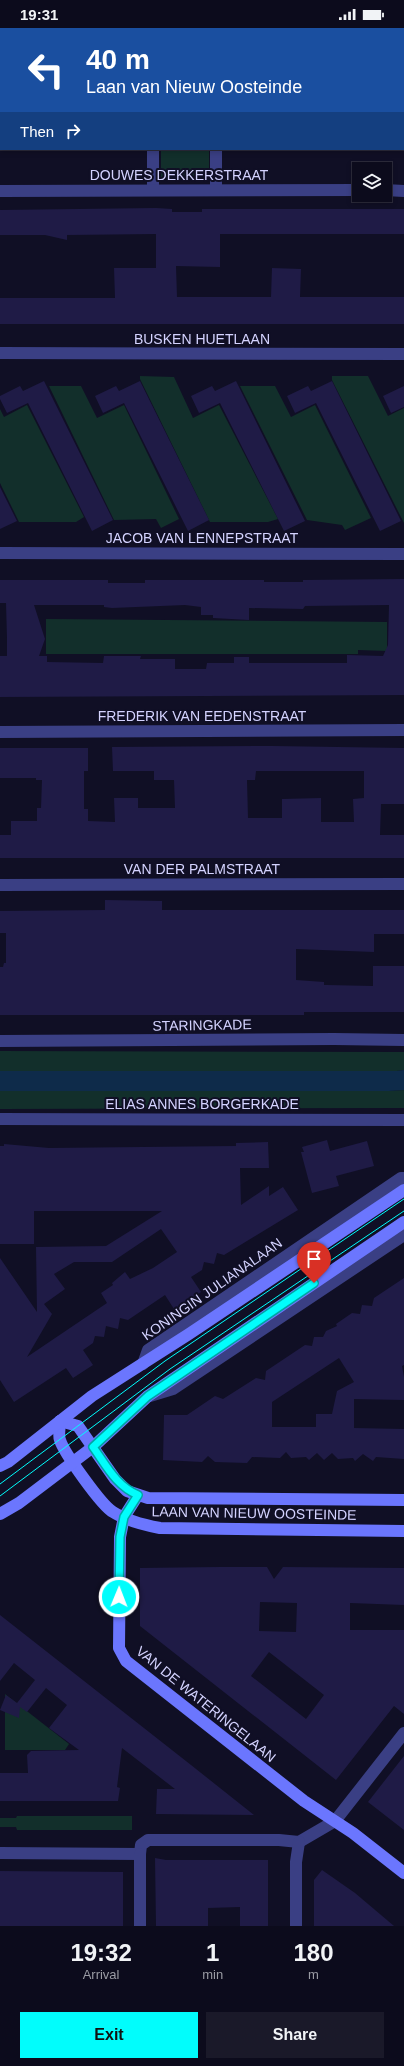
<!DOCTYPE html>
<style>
:root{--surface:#0c0b1c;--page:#1a1929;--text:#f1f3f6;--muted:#9a9ba3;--line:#2c2b3b;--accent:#01fdfc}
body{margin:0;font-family:Helvetica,sans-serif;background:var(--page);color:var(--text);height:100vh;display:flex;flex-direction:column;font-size:15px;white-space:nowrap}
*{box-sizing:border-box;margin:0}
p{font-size:13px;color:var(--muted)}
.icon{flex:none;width:22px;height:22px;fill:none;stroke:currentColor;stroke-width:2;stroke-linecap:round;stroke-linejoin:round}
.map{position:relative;height:1898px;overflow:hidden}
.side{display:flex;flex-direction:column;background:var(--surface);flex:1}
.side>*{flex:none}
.top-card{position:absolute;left:0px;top:0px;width:404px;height:122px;box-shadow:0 2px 6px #0003,0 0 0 1px var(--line);background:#1a4fa0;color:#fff;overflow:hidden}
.tools{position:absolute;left:352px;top:134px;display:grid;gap:8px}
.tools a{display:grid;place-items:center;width:40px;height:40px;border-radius:0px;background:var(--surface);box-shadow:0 2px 6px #0003,0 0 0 1px var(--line);font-size:20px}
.pin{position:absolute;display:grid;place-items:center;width:34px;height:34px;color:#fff;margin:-41px -17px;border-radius:50% 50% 50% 0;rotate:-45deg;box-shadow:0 0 4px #0007}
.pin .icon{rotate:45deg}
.me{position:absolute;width:44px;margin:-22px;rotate:1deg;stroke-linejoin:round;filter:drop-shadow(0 0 3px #0008)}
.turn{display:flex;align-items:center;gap:14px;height:84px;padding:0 20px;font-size:18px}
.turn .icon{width:52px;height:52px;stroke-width:2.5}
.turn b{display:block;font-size:28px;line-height:34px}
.then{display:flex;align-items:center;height:38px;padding:0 20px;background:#0003;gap:8px;font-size:15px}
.eta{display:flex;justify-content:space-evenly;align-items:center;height:68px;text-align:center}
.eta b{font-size:24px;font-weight:800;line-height:28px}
.primary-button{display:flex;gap:8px;margin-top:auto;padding:8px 20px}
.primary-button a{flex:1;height:46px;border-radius:0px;background:var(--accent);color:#111;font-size:16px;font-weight:800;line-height:46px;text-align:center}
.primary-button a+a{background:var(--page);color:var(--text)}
.status{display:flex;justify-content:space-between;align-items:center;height:28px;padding:0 20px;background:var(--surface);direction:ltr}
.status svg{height:11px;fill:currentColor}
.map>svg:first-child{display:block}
</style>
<div class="status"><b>19:31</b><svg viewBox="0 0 49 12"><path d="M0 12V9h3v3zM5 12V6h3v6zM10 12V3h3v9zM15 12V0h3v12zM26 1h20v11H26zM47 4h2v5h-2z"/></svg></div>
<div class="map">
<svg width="404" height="1898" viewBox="0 0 404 1898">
<rect width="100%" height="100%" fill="#100f25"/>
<g fill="#122f2b">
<rect x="161" y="121" width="48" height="29"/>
<polygon points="140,348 174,349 193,390 219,377 278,491 268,494 210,494 140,351"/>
<polygon points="332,348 368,348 388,388 404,380 404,495 332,352"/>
<polygon points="49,358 81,358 97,390 124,377 179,491 161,500 156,491 114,492"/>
<polygon points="240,358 275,358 291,389 315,377 371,490 345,502 342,497 307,492"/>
<polygon points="27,377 84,489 76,494 19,494 0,455 0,381 4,389"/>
<polygon points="46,591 387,594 387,623 358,622 358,626 46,626"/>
<polygon points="0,1023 404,1024 404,1042 397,1043 0,1043"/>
<polygon points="404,1062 404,1080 0,1081 0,1063 389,1063"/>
<polygon points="5,1666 69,1716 65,1722 5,1722"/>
<polygon points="17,1788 132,1788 132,1802 17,1802 16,1799 0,1799 0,1790 16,1790"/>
</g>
<polygon fill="#0e2b4a" points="404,1042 404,1062 389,1063 0,1063 0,1043 397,1043"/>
<g fill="#1f1b46" fill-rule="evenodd">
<polygon points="156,180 172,181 172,184 202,184 202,181 404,181 404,206 220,206 220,239 176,238 177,269 271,269 272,240 301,241 300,269 404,269 404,296 0,296 0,270 115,270 114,240 156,240 156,206 67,207 67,212 45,207 0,207 0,182"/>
<polygon points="44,353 113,492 92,503 28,375 7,385 0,371 0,368 20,358 23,363"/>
<polygon points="140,353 209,492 188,503 124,375 103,385 95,368 116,358 119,363"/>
<polygon points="236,353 305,493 284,503 220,375 199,385 191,368 212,358 215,363"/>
<polygon points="332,353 401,493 380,503 316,375 295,385 287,368 308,358 311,363"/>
<polygon points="404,358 404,379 391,385 383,368"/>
<polygon points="0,459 17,493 0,501"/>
<path d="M404 551V667L0 669V628H7V610L6 575H0V552H108V555H145V552H264V554H303V552ZM34 577H104V579L112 580 185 577 201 579V587H213V590L249 592V580L303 581 305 578 389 577 388 617 383 628 347 627V635H249V629H234V635H207L206 641H175V631H140L141 628H104L103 635 47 634V628H39L45 611Z"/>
<path d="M273 718 404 720V776H381L380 807H404V830H0V807H11V793H37V780H41L42 752H36V750H0V720H88V743H84V781H88V793L115 794 114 770H138V780H175L174 752H154V743H113L112 719ZM256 743H364V770L353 771 354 794H321V770L282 771V790H248L247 752H255Z"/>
<polygon points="105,872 162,873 162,882 404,882 404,906 374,906 374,924 296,921 296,952 324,954 324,957 327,957 373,958 373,938 404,938 404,984 304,984 304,987 0,987 0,939 3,939 4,935 6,935 6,905 0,905 0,883 105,882"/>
<polygon points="327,1112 330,1123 367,1113 374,1138 336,1148 339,1158 312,1165 301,1124 304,1124 302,1119"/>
<path d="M268 1114 269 1140H240L241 1177 269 1158V1168L283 1159 298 1182 224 1227 217 1225 214 1236 204 1234 202 1242 191 1249 201 1264 190 1272 174 1281 165 1267 128 1292 120 1290 118 1301 106 1298 104 1309 95 1308 93 1315 83 1322 93 1337 73 1350 66 1340 14 1374 0 1352V1230L37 1284 36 1219 106 1218 162 1183H34V1216H0V1118H4V1116L49 1120 236 1118V1115ZM161 1201 177 1224 153 1240 130 1251 125 1244 112 1255 113 1257 101 1265 107 1275 27 1329 52 1286 44 1276 65 1261 54 1246 74 1234H112Z"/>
<path d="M404 1250V1337L402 1338 404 1349V1372L354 1371V1400L404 1401V1431L376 1429 373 1433 363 1426 355 1433 353 1430 338 1431 332 1425 324 1432 317 1425 309 1432 306 1429 291 1430 286 1424 280 1430 252 1429 247 1435 215 1434 208 1428 202 1434 163 1432 164 1387H187L215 1368 223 1371 256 1350 265 1352 266 1343 305 1317 312 1318 314 1309H323L326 1303 337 1298 336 1296 352 1285 360 1286 362 1277 372 1278 374 1270ZM339 1330 354 1354 337 1363 332 1386H316V1399H272V1374Z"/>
<path d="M219 1539H267L274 1551 283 1539 404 1540V1577L350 1575V1602H404V1686L394 1678 336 1752 140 1598V1540ZM260 1574 297 1575 296 1604 259 1603ZM269 1624 324 1667 306 1691 251 1648Z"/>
<polygon points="0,1587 191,1737 254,1787 156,1786 157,1761 175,1761 122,1720 117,1759 120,1760 118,1773 0,1773 0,1745 28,1745 27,1727 31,1723 79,1722 49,1700 67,1677 46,1660 27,1684 20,1679 19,1690 0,1682 6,1667 17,1675 35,1652 14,1635 0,1653"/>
<polygon points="404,1728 404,1802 368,1774"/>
<polygon points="155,1830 166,1832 268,1832 268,1898 240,1898 240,1879 208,1880 208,1898 156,1898"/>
<polygon points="322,1842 355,1865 394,1898 314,1898 314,1852"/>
<polygon points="0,1843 123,1844 123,1898 0,1898"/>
</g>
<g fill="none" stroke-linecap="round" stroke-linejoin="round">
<g stroke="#3a3f84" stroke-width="12">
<polyline points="153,0 153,1"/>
<polyline points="216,1 216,0"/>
<polyline points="403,10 404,10"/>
<polyline points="0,11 1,11"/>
<polyline points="153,121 153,162"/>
<polyline points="216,162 216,121"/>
<polyline points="385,162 404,163"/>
<polyline points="0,163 359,162"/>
<polyline points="0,325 404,326"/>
<polyline points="0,525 404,526"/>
<polyline points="0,704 404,702"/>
<polyline points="0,857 404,856"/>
<polyline points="0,1013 334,1011 404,1012"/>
<polyline points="0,1091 404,1092"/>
<polyline points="143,1336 148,1322 401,1150 404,1150"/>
<polyline points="150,1368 173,1361 404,1207"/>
<polyline points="299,1814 335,1793 404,1705"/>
<polyline points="0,1825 140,1826 141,1817 148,1812 279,1812 299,1814"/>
<polyline points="140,1898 140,1826"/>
<polyline points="296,1898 296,1834 299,1814"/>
</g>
<g stroke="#6b76fe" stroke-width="12">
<path d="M60 1393C60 1399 58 1407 60 1412 64 1425 102 1478 113 1484 127 1493 144 1497 160 1500L404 1503"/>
<polyline points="60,1393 78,1398 115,1451 127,1463 148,1470 404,1472"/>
<polyline points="0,1438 8,1434 92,1368 189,1306 404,1162"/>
<polyline points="138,1467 124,1489 120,1509 119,1620 126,1633 304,1773 353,1805 404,1845"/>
<polyline points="0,1486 19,1475 93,1419 148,1368 404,1194"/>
</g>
<g stroke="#01fdfc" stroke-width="1">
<polyline points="0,1456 165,1333 404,1171"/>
<polyline points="0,1468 170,1341 404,1183"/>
</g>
</g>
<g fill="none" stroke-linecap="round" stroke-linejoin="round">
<defs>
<path id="route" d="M119 1569 120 1509 124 1489 138 1467C116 1458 106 1437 93 1419L148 1368 314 1255"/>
</defs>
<use href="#route" stroke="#01a4a4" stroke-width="10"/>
<use href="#route" stroke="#01fdfc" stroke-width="7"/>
</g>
<g text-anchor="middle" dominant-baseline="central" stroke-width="4" stroke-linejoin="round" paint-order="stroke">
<g font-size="14" fill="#d4d3ff" stroke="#100f25">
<text x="179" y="147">DOUWES DEKKERSTRAAT</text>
<text x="202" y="311">BUSKEN HUETLAAN</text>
<text x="202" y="510">JACOB VAN LENNEPSTRAAT</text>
<text x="202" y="688">FREDERIK VAN EEDENSTRAAT</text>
<text x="202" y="841">VAN DER PALMSTRAAT</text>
<text transform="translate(202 997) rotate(-1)">STARINGKADE</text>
<text x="202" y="1076">ELIAS ANNES BORGERKADE</text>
<text transform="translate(212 1261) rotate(-35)">KONINGIN JULIANALAAN</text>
<text transform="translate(254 1485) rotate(1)">LAAN VAN NIEUW OOSTEINDE</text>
<text transform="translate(206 1676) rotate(39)">VAN DE WATERINGELAAN</text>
</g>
</g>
</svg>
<div class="tools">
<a><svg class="icon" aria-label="layers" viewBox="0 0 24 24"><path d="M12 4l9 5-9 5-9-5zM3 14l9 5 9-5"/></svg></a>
</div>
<div class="pin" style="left:314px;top:1255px;background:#d93025"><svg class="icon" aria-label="arrive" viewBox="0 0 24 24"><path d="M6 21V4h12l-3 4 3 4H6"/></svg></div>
<svg class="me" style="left:119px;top:1569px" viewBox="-20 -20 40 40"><circle r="17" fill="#01fdfc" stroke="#fff" stroke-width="3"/><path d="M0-11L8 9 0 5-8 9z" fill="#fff"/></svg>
<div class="top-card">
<div class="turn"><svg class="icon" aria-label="left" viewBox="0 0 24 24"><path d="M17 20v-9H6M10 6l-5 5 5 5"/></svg><div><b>40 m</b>Laan van Nieuw Oosteinde</div></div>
<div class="then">Then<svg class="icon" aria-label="right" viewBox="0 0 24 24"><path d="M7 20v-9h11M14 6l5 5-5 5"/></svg></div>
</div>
</div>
<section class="side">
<div class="eta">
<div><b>19:32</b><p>Arrival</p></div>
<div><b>1</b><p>min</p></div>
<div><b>180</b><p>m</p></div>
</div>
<div class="primary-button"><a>Exit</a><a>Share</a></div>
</section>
